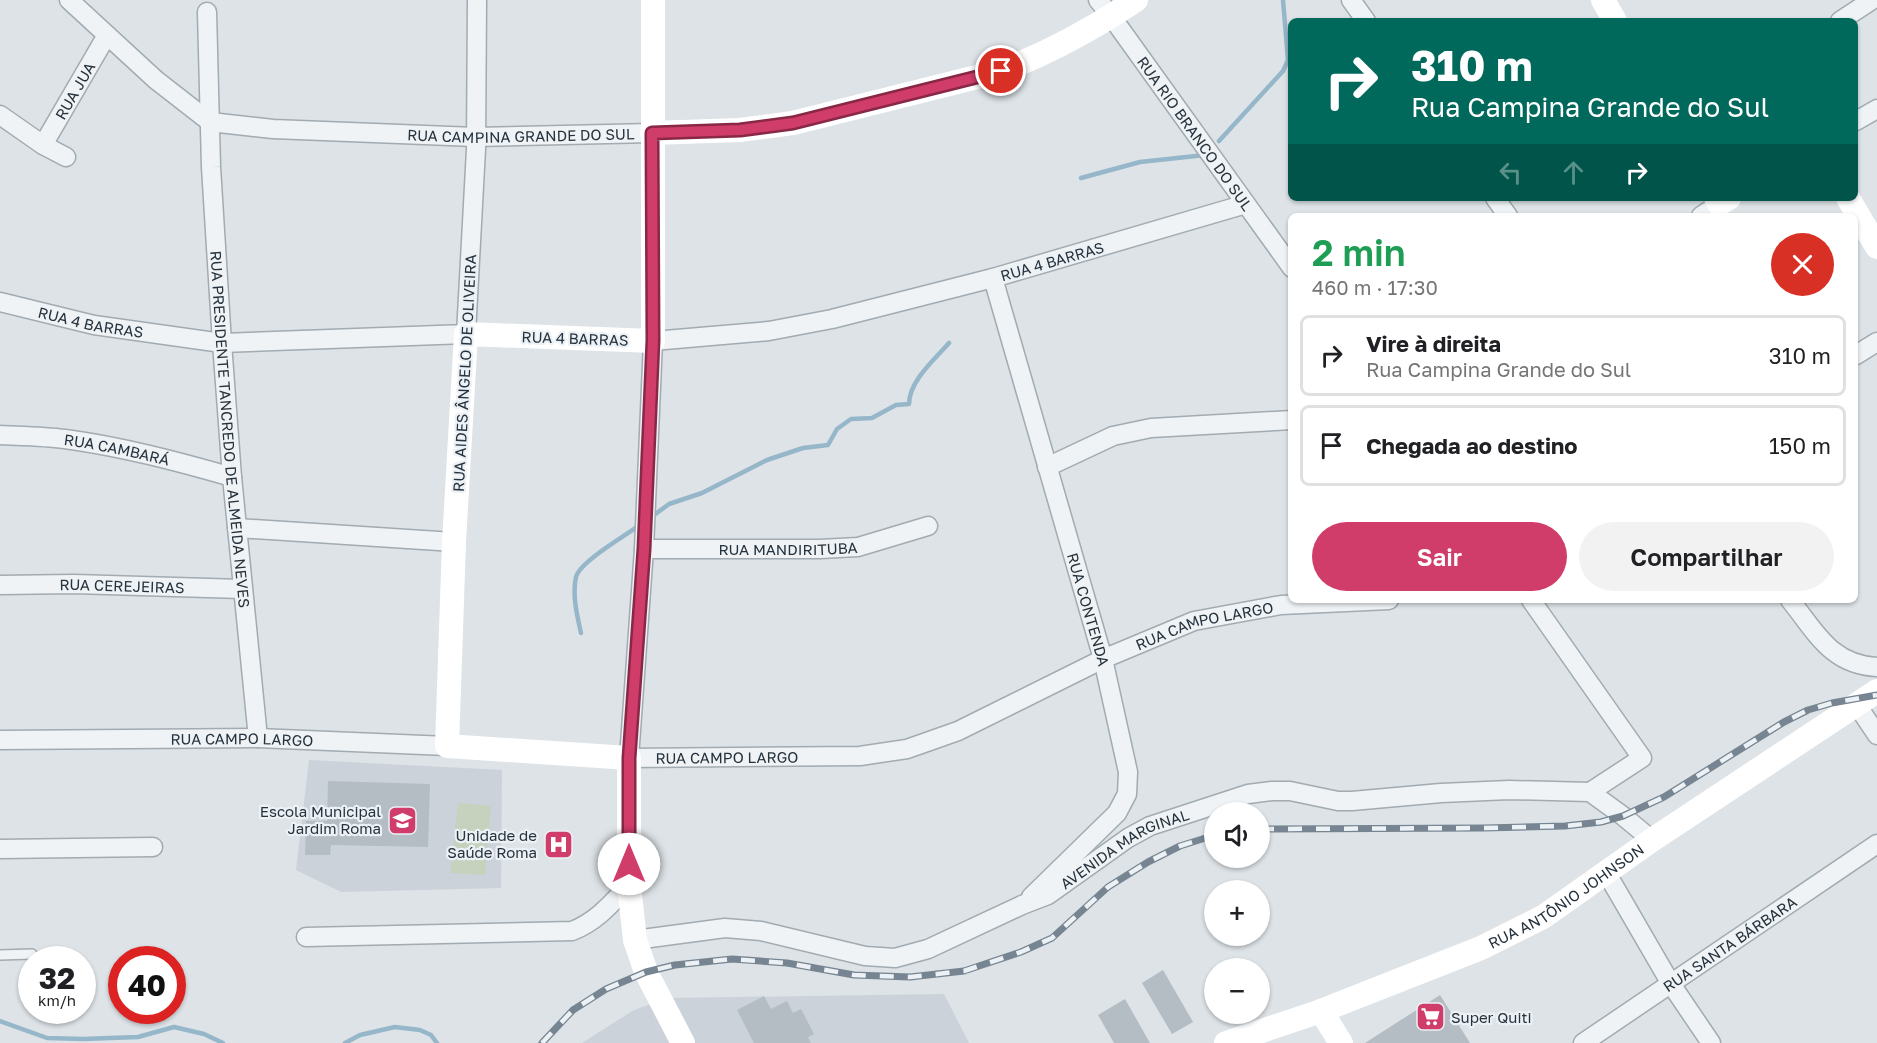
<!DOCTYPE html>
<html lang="pt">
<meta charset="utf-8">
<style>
:root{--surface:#fff;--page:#f2f2f2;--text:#202124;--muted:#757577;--line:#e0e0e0;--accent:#d13d6b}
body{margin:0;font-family:"Golos Text",sans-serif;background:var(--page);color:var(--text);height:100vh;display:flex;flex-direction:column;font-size:22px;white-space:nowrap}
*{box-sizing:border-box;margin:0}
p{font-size:20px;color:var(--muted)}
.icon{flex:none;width:33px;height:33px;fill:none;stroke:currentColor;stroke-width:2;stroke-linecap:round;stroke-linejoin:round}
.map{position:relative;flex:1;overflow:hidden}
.drawer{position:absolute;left:1288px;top:213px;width:570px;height:390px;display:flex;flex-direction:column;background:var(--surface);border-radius:9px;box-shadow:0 2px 4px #0004}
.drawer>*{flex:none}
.guide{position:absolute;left:1288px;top:18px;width:570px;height:183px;border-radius:9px;box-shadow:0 2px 4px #0004;background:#00695c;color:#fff;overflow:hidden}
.fabs{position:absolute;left:1204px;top:802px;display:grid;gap:12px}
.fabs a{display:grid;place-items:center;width:66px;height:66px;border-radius:50%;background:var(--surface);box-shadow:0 2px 4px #0004;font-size:30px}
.speed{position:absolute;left:18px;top:946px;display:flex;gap:12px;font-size:30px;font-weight:700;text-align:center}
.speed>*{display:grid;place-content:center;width:78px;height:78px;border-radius:50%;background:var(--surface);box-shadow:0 2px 4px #0004;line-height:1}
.speed small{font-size:15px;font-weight:400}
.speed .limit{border:9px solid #d22;background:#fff;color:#111}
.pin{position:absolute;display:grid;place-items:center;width:51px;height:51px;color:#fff;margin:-26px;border:3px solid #fff;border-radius:50%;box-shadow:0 2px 6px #0007}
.me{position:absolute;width:66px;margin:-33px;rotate:0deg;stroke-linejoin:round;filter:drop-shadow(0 0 4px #0008)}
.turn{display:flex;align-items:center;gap:21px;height:126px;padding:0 24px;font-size:27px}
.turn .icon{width:78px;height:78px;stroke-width:2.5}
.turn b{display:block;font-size:42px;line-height:51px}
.lanes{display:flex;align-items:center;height:57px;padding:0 24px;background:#0003;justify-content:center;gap:30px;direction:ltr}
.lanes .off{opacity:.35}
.round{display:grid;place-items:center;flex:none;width:63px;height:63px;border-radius:32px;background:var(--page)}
.head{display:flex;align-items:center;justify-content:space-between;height:102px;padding:0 24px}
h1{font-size:36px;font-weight:600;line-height:45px;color:#1e9e55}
.button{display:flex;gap:12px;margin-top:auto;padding:12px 24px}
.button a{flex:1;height:69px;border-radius:36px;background:var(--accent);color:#fff;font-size:24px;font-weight:600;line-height:69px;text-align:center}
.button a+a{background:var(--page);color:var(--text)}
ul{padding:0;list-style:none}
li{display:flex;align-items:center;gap:18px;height:81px;margin:0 12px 9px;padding:0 12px;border:3px solid var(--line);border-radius:9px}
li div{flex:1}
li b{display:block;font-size:22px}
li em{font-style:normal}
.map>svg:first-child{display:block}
</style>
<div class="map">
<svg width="1877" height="1043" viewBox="0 0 1877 1043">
<rect width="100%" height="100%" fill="#dde3e7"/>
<g fill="#cbd2d9">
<polygon points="309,760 502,770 501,888 341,892 296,870"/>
<polygon points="944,994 969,1043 582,1043 634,1010 669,998"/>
</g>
<polygon fill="#c6d1be" points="458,803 491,806 485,875 450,873"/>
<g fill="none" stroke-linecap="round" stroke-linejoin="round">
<g stroke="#96b7c9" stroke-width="4.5">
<polyline points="1219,141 1283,71 1288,60 1283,0"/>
<polyline points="1081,178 1140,162 1205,155"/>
<path d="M650 518 669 504 702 493 767 460 803 448 828 445 837 429 851 419 872 418 896 405 909 404C909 381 935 359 949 343"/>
<path d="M581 633C577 615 572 595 576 577 580 561 627 535 641 524"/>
<polyline points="0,1021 47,1038 83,1039 138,1037 174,1027 204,1034 223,1043"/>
<polyline points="345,1043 360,1035 395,1027 420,1030 431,1035 437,1043"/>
</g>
</g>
<g fill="#b4bdc4">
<polygon points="328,781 430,784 428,847 331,845 330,855 305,855 306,821 327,821"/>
<polygon points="1163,970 1193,1022 1172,1034 1142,983"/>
<polygon points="1440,995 1470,1043 1365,1043"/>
<polygon points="764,996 771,1009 787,1001 793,1013 801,1009 814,1034 808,1037 811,1043 754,1043 737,1010"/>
<polygon points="1125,999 1150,1043 1114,1043 1098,1015"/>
</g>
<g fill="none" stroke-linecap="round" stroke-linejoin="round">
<defs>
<polyline id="lane" points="0,955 32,954"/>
<g id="street">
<path id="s1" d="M69 0 156 80 210 122 273 129 475 137 652 133"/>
<path id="s2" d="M1098 0 1111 16 1292 268"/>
<polyline points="1351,0 1366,21"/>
<path id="s3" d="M207 12 211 167 222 343 232 477 258 738"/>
<polyline points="1840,21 1872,0"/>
<polyline points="0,115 43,145 66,157"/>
<polyline points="1856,121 1877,109"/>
<path id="s4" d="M43 145 107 35"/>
<polyline points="1495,198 1508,216"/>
<path id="s5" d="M1246 204 993 278 832 319 769 331 653 341 644 549 629 758 860 756 907 749 958 731 1103 659 1194 621 1281 605 1389 600"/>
<polyline points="1701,216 1719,204"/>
<path id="s6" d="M993 278 1103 659 1128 772 1127 794 1117 813 1031 897"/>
<path id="s7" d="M0 302 94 325 222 343 466 334 476 149 477 0"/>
<polyline points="1856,355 1877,342"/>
<path id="s8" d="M0 435C21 436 43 436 65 439 123 447 176 461 232 477"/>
<polyline points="1047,467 1113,436 1151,428 1292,420"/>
<polyline points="237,528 454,542"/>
<path id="s9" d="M644 549H820L858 547 928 526"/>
<path id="s10" d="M0 585 74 584 242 589"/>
<polyline points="1531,600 1642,758 1590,792"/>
<path d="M1790 600C1816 632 1831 665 1877 667"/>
<polyline points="1857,705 1877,735"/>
<path id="s11" d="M0 740 258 738 447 746"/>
<polyline points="0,849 153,847"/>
<polyline points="1606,872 1671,984 1711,1043"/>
<path d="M306 937 572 931C596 922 612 903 629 885"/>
<path id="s12" d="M635 940 725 928 761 931 865 956 895 958 928 949 1022 905 1048 895 1128 838 1150 826 1248 794 1272 791H1290L1338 801H1352L1441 793 1509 790 1590 792 1623 816 1652 840"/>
<path id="s13" d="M1583 1043 1877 844"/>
</g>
</defs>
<use href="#lane" stroke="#a2abb1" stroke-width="12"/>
<use href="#street" stroke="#a2abb1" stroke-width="21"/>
<use href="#lane" stroke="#eff3f5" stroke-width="9"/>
<use href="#street" stroke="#eff3f5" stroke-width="18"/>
<g stroke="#fff" stroke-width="24">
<polyline points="653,0 653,341 466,334 454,542 447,746 629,758 629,885 635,940 646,972 683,1043"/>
<polyline points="1603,0 1615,21"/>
<path d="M652 133 740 130 793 123 1001 71C1049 53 1094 28 1136 0"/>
<polyline points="1716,198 1719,204 1729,198"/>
<polyline points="1848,198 1877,247"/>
<polyline points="1321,1011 1341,1043"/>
<path id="s14" d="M1226 1043 1321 1011 1481 948 1543 917 1652 840 1877 691"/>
</g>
<defs>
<g id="rail">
<polyline points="1260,829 1484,828 1565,826 1601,822 1623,816 1664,797 1784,722 1808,710 1832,703 1877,695"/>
<polyline points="542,1043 573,1010 606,989 646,972 675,965 732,959 787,963 854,975 910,977 964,971 1021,952 1052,938 1108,887 1148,862 1180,846 1215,835"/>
</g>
</defs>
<use href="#rail" stroke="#768591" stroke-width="7"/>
<use href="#rail" stroke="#ecf1f5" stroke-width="4.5" stroke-dasharray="14" stroke-linecap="butt"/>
</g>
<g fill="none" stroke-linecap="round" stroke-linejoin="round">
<defs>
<polyline id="route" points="629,864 629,758 644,549 653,340 652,133 740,130 793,123 1001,71"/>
</defs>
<use href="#route" stroke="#882846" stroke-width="15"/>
<use href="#route" stroke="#d13d6b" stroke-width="10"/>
</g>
<defs>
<symbol id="school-square" viewBox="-11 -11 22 22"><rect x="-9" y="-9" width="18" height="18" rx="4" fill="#d13d6b" stroke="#ecf1f5"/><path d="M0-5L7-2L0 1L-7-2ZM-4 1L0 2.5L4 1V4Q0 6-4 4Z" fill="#fff"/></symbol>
<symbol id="hospital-square" viewBox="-11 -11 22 22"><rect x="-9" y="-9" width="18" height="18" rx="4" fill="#d13d6b" stroke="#ecf1f5"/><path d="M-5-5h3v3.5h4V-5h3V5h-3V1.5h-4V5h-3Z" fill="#fff"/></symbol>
<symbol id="supermarket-square" viewBox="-11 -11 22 22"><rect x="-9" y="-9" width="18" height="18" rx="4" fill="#d13d6b" stroke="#ecf1f5"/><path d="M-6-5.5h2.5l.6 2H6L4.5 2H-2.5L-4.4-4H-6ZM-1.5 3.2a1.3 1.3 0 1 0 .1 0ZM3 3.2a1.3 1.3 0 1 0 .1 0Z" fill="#fff"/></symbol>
</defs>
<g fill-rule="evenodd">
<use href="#school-square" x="386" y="804" width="33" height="33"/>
<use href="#hospital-square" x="542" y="828" width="33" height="33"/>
<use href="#supermarket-square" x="1414" y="1000" width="33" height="33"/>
</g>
<g text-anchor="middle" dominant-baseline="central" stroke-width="4.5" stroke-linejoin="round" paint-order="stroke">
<g font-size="15" fill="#26333e" stroke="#ecf1f5">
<text stroke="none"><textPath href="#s4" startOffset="63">RUA JUA</textPath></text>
<text stroke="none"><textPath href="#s1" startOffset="498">RUA CAMPINA GRANDE DO SUL</textPath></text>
<text stroke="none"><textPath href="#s2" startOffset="165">RUA RIO BRANCO DO SUL</textPath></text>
<text transform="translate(1052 261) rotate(-16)">RUA 4 BARRAS</text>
<text stroke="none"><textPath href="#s7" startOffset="93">RUA 4 BARRAS</textPath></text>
<text transform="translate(575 338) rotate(2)">RUA 4 BARRAS</text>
<text transform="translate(464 373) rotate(-87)">RUA AIDES ÂNGELO DE OLIVEIRA</text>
<text stroke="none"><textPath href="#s3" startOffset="418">RUA PRESIDENTE TANCREDO DE ALMEIDA NEVES</textPath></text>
<text stroke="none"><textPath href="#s8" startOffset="118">RUA CAMBARÁ</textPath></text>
<text stroke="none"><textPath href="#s9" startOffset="144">RUA MANDIRITUBA</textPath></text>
<text stroke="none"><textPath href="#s10" startOffset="122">RUA CEREJEIRAS</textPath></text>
<text stroke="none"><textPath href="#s6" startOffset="345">RUA CONTENDA</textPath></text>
<text stroke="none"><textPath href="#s5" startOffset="1630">RUA CAMPO LARGO</textPath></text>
<text stroke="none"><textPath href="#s11" startOffset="242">RUA CAMPO LARGO</textPath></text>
<text stroke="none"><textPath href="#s5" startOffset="1126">RUA CAMPO LARGO</textPath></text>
<text stroke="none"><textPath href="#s12" startOffset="520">AVENIDA MARGINAL</textPath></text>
<text stroke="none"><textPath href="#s14" startOffset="372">RUA ANTÔNIO JOHNSON</textPath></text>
<text stroke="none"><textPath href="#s13" startOffset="177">RUA SANTA BÁRBARA</textPath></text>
</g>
<g font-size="15" fill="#26333e" stroke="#ecf1f5" text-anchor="end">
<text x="381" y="811">Escola Municipal<tspan x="381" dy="17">Jardim Roma</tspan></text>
<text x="537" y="835">Unidade de<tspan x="537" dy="17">Saúde Roma</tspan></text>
<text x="1451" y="1017" text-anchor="start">Super Quiti</text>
</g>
</g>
</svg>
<div class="fabs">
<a><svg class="icon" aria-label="sound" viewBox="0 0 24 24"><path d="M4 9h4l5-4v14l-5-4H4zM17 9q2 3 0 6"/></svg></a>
<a>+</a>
<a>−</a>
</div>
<div class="speed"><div>32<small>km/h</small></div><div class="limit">40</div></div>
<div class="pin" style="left:1001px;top:71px;background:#d93025"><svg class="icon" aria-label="arrive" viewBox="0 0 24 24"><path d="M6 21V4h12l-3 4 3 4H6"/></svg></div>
<svg class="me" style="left:629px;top:864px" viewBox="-20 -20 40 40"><circle r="19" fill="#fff"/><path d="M0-13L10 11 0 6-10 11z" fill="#d13d6b"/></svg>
<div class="guide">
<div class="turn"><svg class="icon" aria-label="right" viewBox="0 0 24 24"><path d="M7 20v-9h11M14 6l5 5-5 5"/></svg><div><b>310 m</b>Rua Campina Grande do Sul</div></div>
<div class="lanes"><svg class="icon off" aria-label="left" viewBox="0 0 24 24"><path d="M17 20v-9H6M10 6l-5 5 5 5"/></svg><svg class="icon off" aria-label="ahead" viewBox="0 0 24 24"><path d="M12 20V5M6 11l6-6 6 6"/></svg><svg class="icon" aria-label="right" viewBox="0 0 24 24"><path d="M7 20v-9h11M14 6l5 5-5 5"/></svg></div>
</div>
<section class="drawer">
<div class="head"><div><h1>2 min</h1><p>460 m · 17:30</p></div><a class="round" style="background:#d93025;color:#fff"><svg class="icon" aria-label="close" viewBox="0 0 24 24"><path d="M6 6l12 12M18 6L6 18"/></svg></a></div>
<ul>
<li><svg class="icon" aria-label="right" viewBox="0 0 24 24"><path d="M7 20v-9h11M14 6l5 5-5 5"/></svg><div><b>Vire à direita</b><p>Rua Campina Grande do Sul</p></div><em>310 m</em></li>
<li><svg class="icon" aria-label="arrive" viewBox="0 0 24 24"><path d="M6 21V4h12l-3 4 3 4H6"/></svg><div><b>Chegada ao destino</b></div><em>150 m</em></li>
</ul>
<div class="button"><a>Sair</a><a>Compartilhar</a></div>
</section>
</div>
